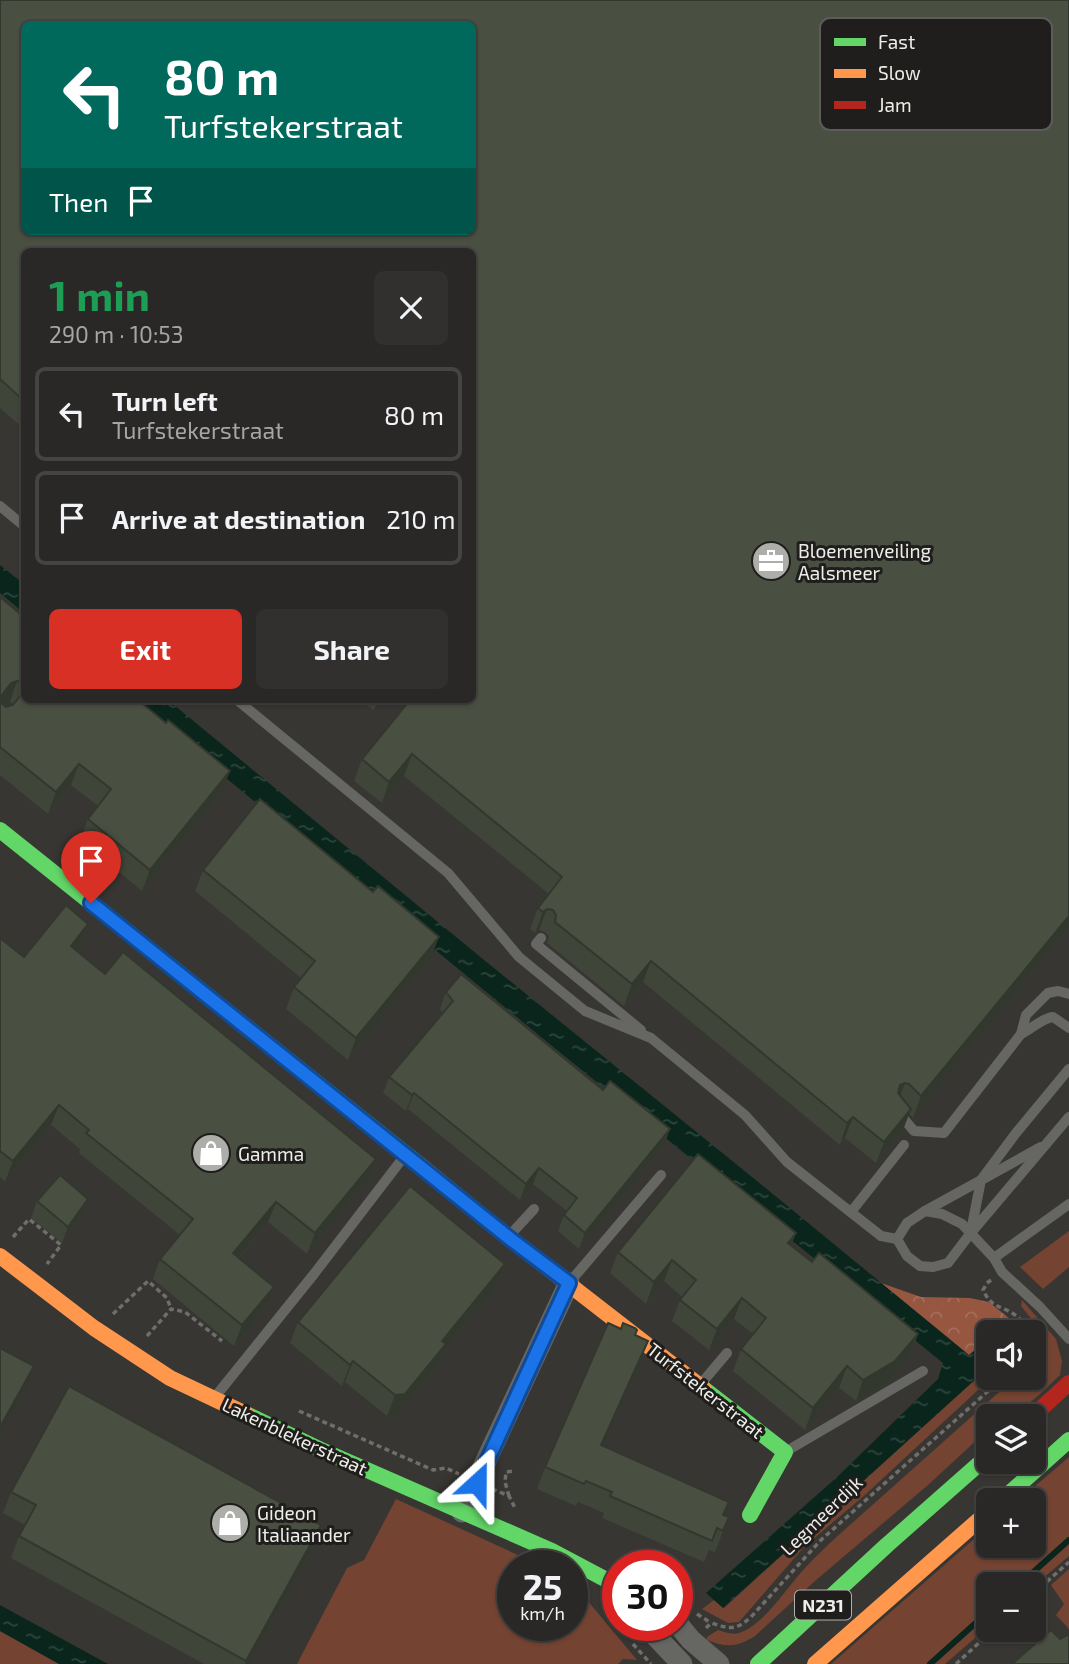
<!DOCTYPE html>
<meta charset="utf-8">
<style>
:root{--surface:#292826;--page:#31302e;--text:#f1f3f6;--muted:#a5a6a7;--line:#454443;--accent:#d93025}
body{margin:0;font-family:"Exo 2",sans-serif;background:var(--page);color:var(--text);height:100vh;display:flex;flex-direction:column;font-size:26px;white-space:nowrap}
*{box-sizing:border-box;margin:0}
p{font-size:23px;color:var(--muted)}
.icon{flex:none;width:38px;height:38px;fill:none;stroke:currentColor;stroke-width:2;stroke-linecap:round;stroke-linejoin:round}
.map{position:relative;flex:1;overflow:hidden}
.drawer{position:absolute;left:21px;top:248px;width:455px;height:455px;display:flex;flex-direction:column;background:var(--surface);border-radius:10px;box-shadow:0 2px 5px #0004,0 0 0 2px var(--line)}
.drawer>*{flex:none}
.banner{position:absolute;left:21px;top:21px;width:455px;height:214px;border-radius:10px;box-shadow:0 2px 5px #0004,0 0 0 2px var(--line);background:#00695c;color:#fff;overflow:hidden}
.buttons{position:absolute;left:976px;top:1320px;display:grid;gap:14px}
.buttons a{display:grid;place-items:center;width:70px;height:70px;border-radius:10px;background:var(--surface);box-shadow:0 2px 5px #0004,0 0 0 2px var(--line);font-size:35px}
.speed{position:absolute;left:497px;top:1550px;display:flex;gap:14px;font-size:35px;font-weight:700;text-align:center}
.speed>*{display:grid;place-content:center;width:91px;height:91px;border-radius:50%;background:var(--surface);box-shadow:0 2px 5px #0004,0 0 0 2px var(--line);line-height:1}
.speed small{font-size:18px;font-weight:400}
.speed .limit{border:10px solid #d22;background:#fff;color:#111}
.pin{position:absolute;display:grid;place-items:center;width:60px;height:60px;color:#fff;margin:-72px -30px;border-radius:50% 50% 50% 0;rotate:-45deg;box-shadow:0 0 7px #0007}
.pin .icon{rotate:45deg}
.me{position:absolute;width:77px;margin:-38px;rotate:24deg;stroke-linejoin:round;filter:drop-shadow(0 0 5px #0008)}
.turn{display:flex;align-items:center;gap:24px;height:147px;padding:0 28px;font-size:32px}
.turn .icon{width:91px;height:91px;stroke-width:2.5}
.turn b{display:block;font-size:49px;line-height:60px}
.then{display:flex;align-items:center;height:66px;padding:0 28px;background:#0003;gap:14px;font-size:26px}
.round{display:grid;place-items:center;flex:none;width:74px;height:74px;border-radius:10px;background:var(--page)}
.summary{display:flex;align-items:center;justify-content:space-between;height:119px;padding:0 28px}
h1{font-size:42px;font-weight:700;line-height:52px;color:#1e9e55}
.cta{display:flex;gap:14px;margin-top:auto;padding:14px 28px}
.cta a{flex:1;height:80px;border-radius:10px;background:var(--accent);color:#fff;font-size:28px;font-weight:700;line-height:80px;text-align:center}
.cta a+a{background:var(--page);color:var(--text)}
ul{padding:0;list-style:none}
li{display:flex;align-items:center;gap:21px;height:94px;margin:0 14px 10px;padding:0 14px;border:4px solid var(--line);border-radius:10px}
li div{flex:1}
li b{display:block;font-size:26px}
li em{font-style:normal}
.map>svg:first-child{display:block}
</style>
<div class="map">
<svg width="1069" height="1664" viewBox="0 0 1069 1664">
<defs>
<pattern id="forest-crowns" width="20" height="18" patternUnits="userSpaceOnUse" patternTransform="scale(1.75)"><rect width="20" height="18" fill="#965640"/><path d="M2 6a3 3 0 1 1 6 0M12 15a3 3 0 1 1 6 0" fill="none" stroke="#a56f5c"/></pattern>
<pattern id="water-ripples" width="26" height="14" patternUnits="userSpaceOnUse" patternTransform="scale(1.75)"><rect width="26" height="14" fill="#0a261c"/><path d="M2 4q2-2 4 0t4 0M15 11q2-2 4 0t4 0" fill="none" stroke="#2e463d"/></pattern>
</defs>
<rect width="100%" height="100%" fill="#373632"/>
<g fill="#754331">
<polygon points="1069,1231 1069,1267 1043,1289 1020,1267"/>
<path d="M1022 1300 1056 1339 1062 1361 1060 1375 1039 1395 1013 1416H989V1432L980 1437 928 1485 815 1581 755 1636C737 1647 727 1648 707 1640V1637L718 1630C725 1632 732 1635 739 1633 763 1626 788 1586 805 1568 813 1559 823 1550 832 1541L1016 1377H1034V1359L1046 1341 1045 1336 1021 1306Z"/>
<polygon points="989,1367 989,1377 992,1377 866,1494 804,1547 739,1622 728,1623 702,1609 714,1600 724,1608"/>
<polygon points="1069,1457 1069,1556 1034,1586 1034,1584 989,1584 989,1626 945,1664 831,1664 989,1526 989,1545 1034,1545 1034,1500 1019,1500"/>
<polygon points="396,1499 542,1566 513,1566 513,1626 572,1626 572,1582 637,1660 623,1659 618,1664 297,1664 347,1568 364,1560"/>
<polygon points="1069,1569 1069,1629 1056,1615 1064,1604 1051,1585"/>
<polygon points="0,1631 59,1664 0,1664"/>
</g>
<polygon fill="url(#forest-crowns)" points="881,1283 921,1297 970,1298 989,1302 1010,1319 996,1332 989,1332 989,1338 970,1356"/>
<g fill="url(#water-ripples)">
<polygon points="0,565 24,584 24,613 0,593"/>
<polygon points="131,700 168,700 478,955 757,1181 969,1355 989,1338 989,1367 723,1608 706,1593 836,1478 938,1379 943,1363 541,1037"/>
<polygon points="0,1605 108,1664 59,1664 0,1631"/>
</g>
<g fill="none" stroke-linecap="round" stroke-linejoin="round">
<g stroke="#0a261c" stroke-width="6">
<polyline points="1020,1584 1069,1540"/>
<polyline points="930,1664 989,1611"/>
</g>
<g stroke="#6f6e6c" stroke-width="3.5" stroke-dasharray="5 3.5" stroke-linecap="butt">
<polyline points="13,1237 29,1219 61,1245 47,1264"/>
<path d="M991 1280 987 1283 983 1290C992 1309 1001 1305 1015 1315 1021 1319 1026 1326 1031 1332"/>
<polyline points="113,1314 148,1281 167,1298 171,1309"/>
<polyline points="147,1336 171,1309 185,1312 222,1341"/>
<polyline points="1034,1336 1034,1346"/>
<polyline points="299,1411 433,1470 446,1468 459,1474"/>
<polyline points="492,1489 509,1496 516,1510"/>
<polyline points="509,1496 505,1482 506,1472 514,1471"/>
<polyline points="621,1559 637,1566"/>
<polyline points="1034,1593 1069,1562"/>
<polyline points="603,1606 618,1625"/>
<polyline points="697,1614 711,1623"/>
<polyline points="619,1626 628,1638"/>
<path d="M706 1628 711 1623C731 1629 735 1631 751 1617L821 1540 1004 1377"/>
<polyline points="633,1644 651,1664"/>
<polyline points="956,1664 994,1629"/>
</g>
<g stroke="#666663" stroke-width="10">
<polyline points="0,506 24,526"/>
<polyline points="237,700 448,873 519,957 585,1011 651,1038 745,1115 787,1162 881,1236 897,1239"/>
<polyline points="541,938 536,944 641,1030"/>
<path d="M1021 1034C1032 1029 1042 1018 1053 1017L1069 1028"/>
<polyline points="898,1112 914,1131 944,1133 1021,1034 1026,1015 1048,993 1058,991 1069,994"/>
<polyline points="925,1211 1041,1147"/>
<polyline points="851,1212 904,1145"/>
<polyline points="971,1231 981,1180 1016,1133 1069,1069"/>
<polyline points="510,1235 534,1209"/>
<polyline points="897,1239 907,1256 920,1266 933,1267 948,1263 970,1234 1069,1117"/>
<polyline points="897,1239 907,1223 925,1211 942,1214 962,1224 994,1258 1002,1272 1040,1307 1069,1339"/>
<polyline points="994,1258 1069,1204"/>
<polyline points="569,1283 661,1175"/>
<polyline points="700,1385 727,1353"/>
<polyline points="215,1397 314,1274 406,1154"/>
<polyline points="785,1452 923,1371"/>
</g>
<g stroke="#666663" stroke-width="21">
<polyline points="462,1512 569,1283"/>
<polyline points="677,1623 691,1640 719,1664"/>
<polyline points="646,1626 682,1664"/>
</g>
<g stroke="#63d668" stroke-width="16">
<polyline points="0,830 421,1166"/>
<polyline points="704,1389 785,1452 750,1515"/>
<polyline points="246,1414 319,1449 552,1551 618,1586"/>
<polyline points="1002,1500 1069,1440"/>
<polyline points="758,1664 887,1545 989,1455"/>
</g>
<g stroke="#ff974d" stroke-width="16">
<polyline points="421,1166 513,1241 704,1389"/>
<polyline points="0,1256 94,1328 170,1378 246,1414"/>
<polyline points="815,1664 989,1511"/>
</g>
<polyline stroke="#b3261e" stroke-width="16" points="1033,1416 1069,1383"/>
</g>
<g fill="#3f4539" fill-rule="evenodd">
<polygon points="0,0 1069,0 1069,928 913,1118 909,1113 903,1130 876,1163 845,1138 840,1145 643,982 624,1006 547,943 549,936 545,932 539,930 535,933 530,929 538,908 549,894 404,776 382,803 354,781 362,759 472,700 24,252 24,427 23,428 0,408"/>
<path d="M0 597 24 617V700L222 792 142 891 80 840 88 819 98 806 71 785 48 814 0 775ZM10 702 14 704 6 707 3 705Z"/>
<polygon points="359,700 383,700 374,710"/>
<polygon points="203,870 431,958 348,1060 286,1009 294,987 301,978 195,891"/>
<polygon points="88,924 81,945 76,950 369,1179 307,1254 268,1222 239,1258 274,1287 266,1307 234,1346 153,1279 160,1259 180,1235 79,1153 80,1149 51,1125 5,1182 0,1177 0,938 24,957"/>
<polygon points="446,992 664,1146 579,1249 558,1231 564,1215 567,1211 533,1184 520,1200 408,1109 406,1111 383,1093 389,1077 443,1013 440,1009"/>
<polygon points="37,1201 82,1215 62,1243 31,1218"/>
<polygon points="791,1245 812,1262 918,1334 910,1355 887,1383 856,1401 839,1388 805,1430 733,1371 741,1349 753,1334 734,1319 709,1350 672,1321 680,1300 682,1297 664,1281 646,1304 610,1273 618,1252"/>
<polygon points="505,1264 497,1286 444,1350 438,1366 397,1416 387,1416 345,1382 342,1386 290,1343 298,1322"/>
<polygon points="635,1335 640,1362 602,1446 729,1502 724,1515 729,1517 721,1539 715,1552 709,1550 704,1562 602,1518 604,1513 578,1502 576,1506 537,1489 545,1467"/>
<polygon points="11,1492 321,1525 314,1546 249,1664 204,1664 11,1558 19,1536 25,1525 3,1513"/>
</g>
<g fill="#33382e">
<polygon points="17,681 10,702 3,705 0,709 0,698 11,683"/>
<polygon points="378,700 383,700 374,710"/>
<polygon points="412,754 404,776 382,803 389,782"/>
<polygon points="79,764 71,785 48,814 56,792"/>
<polygon points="230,771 222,792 142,891 150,870"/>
<polygon points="547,909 539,930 535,933 543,912"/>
<polygon points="1069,916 1069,928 913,1118 921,1096"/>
<polygon points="88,924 81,945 63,967 71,946"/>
<polygon points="439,937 431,958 348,1060 356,1038"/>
<polygon points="651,961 643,982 624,1006 632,984"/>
<polygon points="905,1083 897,1104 892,1106 900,1085"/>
<polygon points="414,1093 408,1109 406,1111 412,1095"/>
<polygon points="59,1105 51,1125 5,1182 13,1161"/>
<polygon points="911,1109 903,1130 876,1163 884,1142"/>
<polygon points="853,1117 845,1138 840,1145 847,1123"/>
<polygon points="670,1129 664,1146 579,1249 585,1233"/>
<polygon points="376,1159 369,1179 307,1254 315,1233"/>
<polygon points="539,1168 533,1184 520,1200 526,1184"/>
<polygon points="88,1199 82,1215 62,1243 68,1227"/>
<polygon points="276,1202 268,1222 225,1274 233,1253"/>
<polygon points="796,1233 788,1255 788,1243"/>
<polygon points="672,1260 664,1281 646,1304 654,1282"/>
<polygon points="505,1264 497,1286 444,1350 438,1366 397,1416 387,1416 395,1395"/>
<polygon points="274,1287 266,1307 234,1346 242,1325"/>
<polygon points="742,1298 734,1319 709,1350 717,1329"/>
<polygon points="918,1334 910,1355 887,1383 856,1401 863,1380"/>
<polygon points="648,1341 640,1362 593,1467 601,1445"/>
<polygon points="353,1361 345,1382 342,1386 350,1365"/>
<polygon points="34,1366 26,1387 0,1434 0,1427"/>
<polygon points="847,1366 839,1388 805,1430 813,1408"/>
<polygon points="729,1517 721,1539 715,1552 723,1531"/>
<polygon points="321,1525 314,1546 249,1664 245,1664"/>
</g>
<g fill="#495042" stroke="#33382e" stroke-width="2" fill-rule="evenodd">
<path d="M0 0H1069V916L921 1096 909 1084 905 1083 900 1085 898 1093 911 1109 884 1142 853 1117 847 1123 651 961 632 984 555 922 556 915 553 910 547 909 543 912 538 908 562 877 412 754 389 782 362 759 410 700H472V252H24V401L0 379ZM24 24H472V231H24Z"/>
<path d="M0 597 24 617V700H138L166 723 168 720 230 771 150 870 88 819 111 789 79 764 56 792 0 747ZM17 681 21 682 24 685V691L13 705 6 707 1 703 0 698 11 683Z"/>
<polygon points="260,799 373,892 378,886 439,937 356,1038 294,987 315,961 203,870"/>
<polygon points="66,905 88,924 71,946 105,974 123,952 376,1159 315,1233 276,1202 233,1253 274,1287 242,1325 160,1259 193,1219 86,1133 89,1130 59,1105 13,1161 0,1151 0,938 24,957"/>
<polygon points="461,974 603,1090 610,1081 670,1129 585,1233 564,1215 577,1198 539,1168 526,1184 414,1093 412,1095 389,1077 453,1001 446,992"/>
<polygon points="698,1154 796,1233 788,1243 812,1262 819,1253 918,1334 895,1361 863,1380 847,1366 813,1408 741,1349 766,1318 742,1298 717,1329 680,1300 696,1280 672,1260 654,1282 618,1252"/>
<polygon points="60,1175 88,1199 68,1227 37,1201"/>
<polygon points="410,1186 505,1264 442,1341 446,1344 405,1394 395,1395 353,1361 350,1365 298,1322"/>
<polygon points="608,1323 621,1329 623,1323 635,1328 637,1330 635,1335 648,1341 601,1445 729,1502 723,1515 729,1517 723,1531 717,1528 712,1541 610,1496 612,1492 586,1481 584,1484 545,1467"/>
<polygon points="0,1348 34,1366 0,1427"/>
<polygon points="69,1386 321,1525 246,1661 19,1536 36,1505 11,1492"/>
<polygon points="1051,1630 1060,1639 1069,1634 1069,1664 1012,1664"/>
</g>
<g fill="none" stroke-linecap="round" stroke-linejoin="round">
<defs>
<polyline id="route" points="91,903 513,1241 569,1283 477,1483"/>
</defs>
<use href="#route" stroke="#114b97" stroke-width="18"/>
<use href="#route" stroke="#1a73e8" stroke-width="12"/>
</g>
<defs>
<symbol id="office-disc" viewBox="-11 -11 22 22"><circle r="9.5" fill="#adada9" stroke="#1f1e1c"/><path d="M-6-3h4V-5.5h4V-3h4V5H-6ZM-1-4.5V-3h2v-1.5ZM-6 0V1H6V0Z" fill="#fff"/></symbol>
<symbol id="shop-disc" viewBox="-11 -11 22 22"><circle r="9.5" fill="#adada9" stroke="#1f1e1c"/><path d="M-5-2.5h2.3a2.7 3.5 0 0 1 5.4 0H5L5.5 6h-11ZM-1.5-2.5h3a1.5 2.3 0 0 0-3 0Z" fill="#fff"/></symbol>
</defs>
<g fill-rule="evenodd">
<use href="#office-disc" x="749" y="539" width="44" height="44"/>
<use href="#shop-disc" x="189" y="1131" width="44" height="44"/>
<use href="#shop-disc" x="208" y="1501" width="44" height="44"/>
</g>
<g text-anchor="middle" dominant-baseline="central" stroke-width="6" stroke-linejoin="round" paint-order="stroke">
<rect fill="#1f1e1c" stroke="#afafac" stroke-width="2" x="795" y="1590.5" width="56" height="29" rx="5"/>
<g font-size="18" font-weight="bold" fill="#edede9">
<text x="823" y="1605">N231</text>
</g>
<g font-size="19" fill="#edede9" stroke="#1f1e1c" text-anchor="start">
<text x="798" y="550">Bloemenveiling<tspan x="798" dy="22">Aalsmeer</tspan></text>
<text x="238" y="1153">Gamma</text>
<text x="257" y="1512">Gideon<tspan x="257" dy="22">Italiaander</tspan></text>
</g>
<g font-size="19" fill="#edede9" stroke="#1f1e1c">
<text transform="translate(706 1390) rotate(38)">Turfstekerstraat</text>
<text transform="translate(295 1436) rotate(25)">Lakenblekerstraat</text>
<text transform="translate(821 1515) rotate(-44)">Legmeerdijk</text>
</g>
</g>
<rect x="820" y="18" width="232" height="112" rx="10" fill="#1f1e1c" stroke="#5d5c5a" stroke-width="2"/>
<rect x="834" y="38" width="32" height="8" fill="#63d668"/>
<rect x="834" y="69" width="32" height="9" fill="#ff974d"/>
<rect x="834" y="101" width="32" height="8" fill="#b3261e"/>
<g font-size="19" fill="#edede9">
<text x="878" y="49">Fast</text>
<text x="878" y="80">Slow</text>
<text x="878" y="112">Jam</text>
</g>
</svg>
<div class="buttons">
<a><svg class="icon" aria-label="sound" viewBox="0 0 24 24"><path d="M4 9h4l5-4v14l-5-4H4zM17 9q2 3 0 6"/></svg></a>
<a><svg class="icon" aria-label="layers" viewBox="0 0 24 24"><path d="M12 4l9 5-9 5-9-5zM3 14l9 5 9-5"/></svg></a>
<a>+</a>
<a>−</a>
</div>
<div class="speed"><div>25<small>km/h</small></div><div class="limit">30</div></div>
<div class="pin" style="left:91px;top:903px;background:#d93025"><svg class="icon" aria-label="arrive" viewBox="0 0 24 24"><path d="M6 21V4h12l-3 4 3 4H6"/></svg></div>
<svg class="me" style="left:477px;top:1483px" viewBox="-20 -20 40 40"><path d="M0-17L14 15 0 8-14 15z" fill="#1a73e8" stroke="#fff" stroke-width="4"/></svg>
<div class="banner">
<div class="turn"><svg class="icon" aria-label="left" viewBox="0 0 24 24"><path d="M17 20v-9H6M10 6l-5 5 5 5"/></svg><div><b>80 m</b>Turfstekerstraat</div></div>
<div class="then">Then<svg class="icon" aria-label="arrive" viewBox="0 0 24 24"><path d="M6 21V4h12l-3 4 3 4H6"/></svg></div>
</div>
<section class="drawer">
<div class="summary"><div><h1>1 min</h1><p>290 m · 10:53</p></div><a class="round"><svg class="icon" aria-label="close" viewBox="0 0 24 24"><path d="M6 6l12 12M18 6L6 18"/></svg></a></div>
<ul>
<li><svg class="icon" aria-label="left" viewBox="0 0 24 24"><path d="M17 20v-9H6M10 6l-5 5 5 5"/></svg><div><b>Turn left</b><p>Turfstekerstraat</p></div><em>80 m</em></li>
<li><svg class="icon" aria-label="arrive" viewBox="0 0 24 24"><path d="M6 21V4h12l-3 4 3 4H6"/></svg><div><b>Arrive at destination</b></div><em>210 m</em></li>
</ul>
<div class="cta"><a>Exit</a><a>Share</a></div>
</section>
</div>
